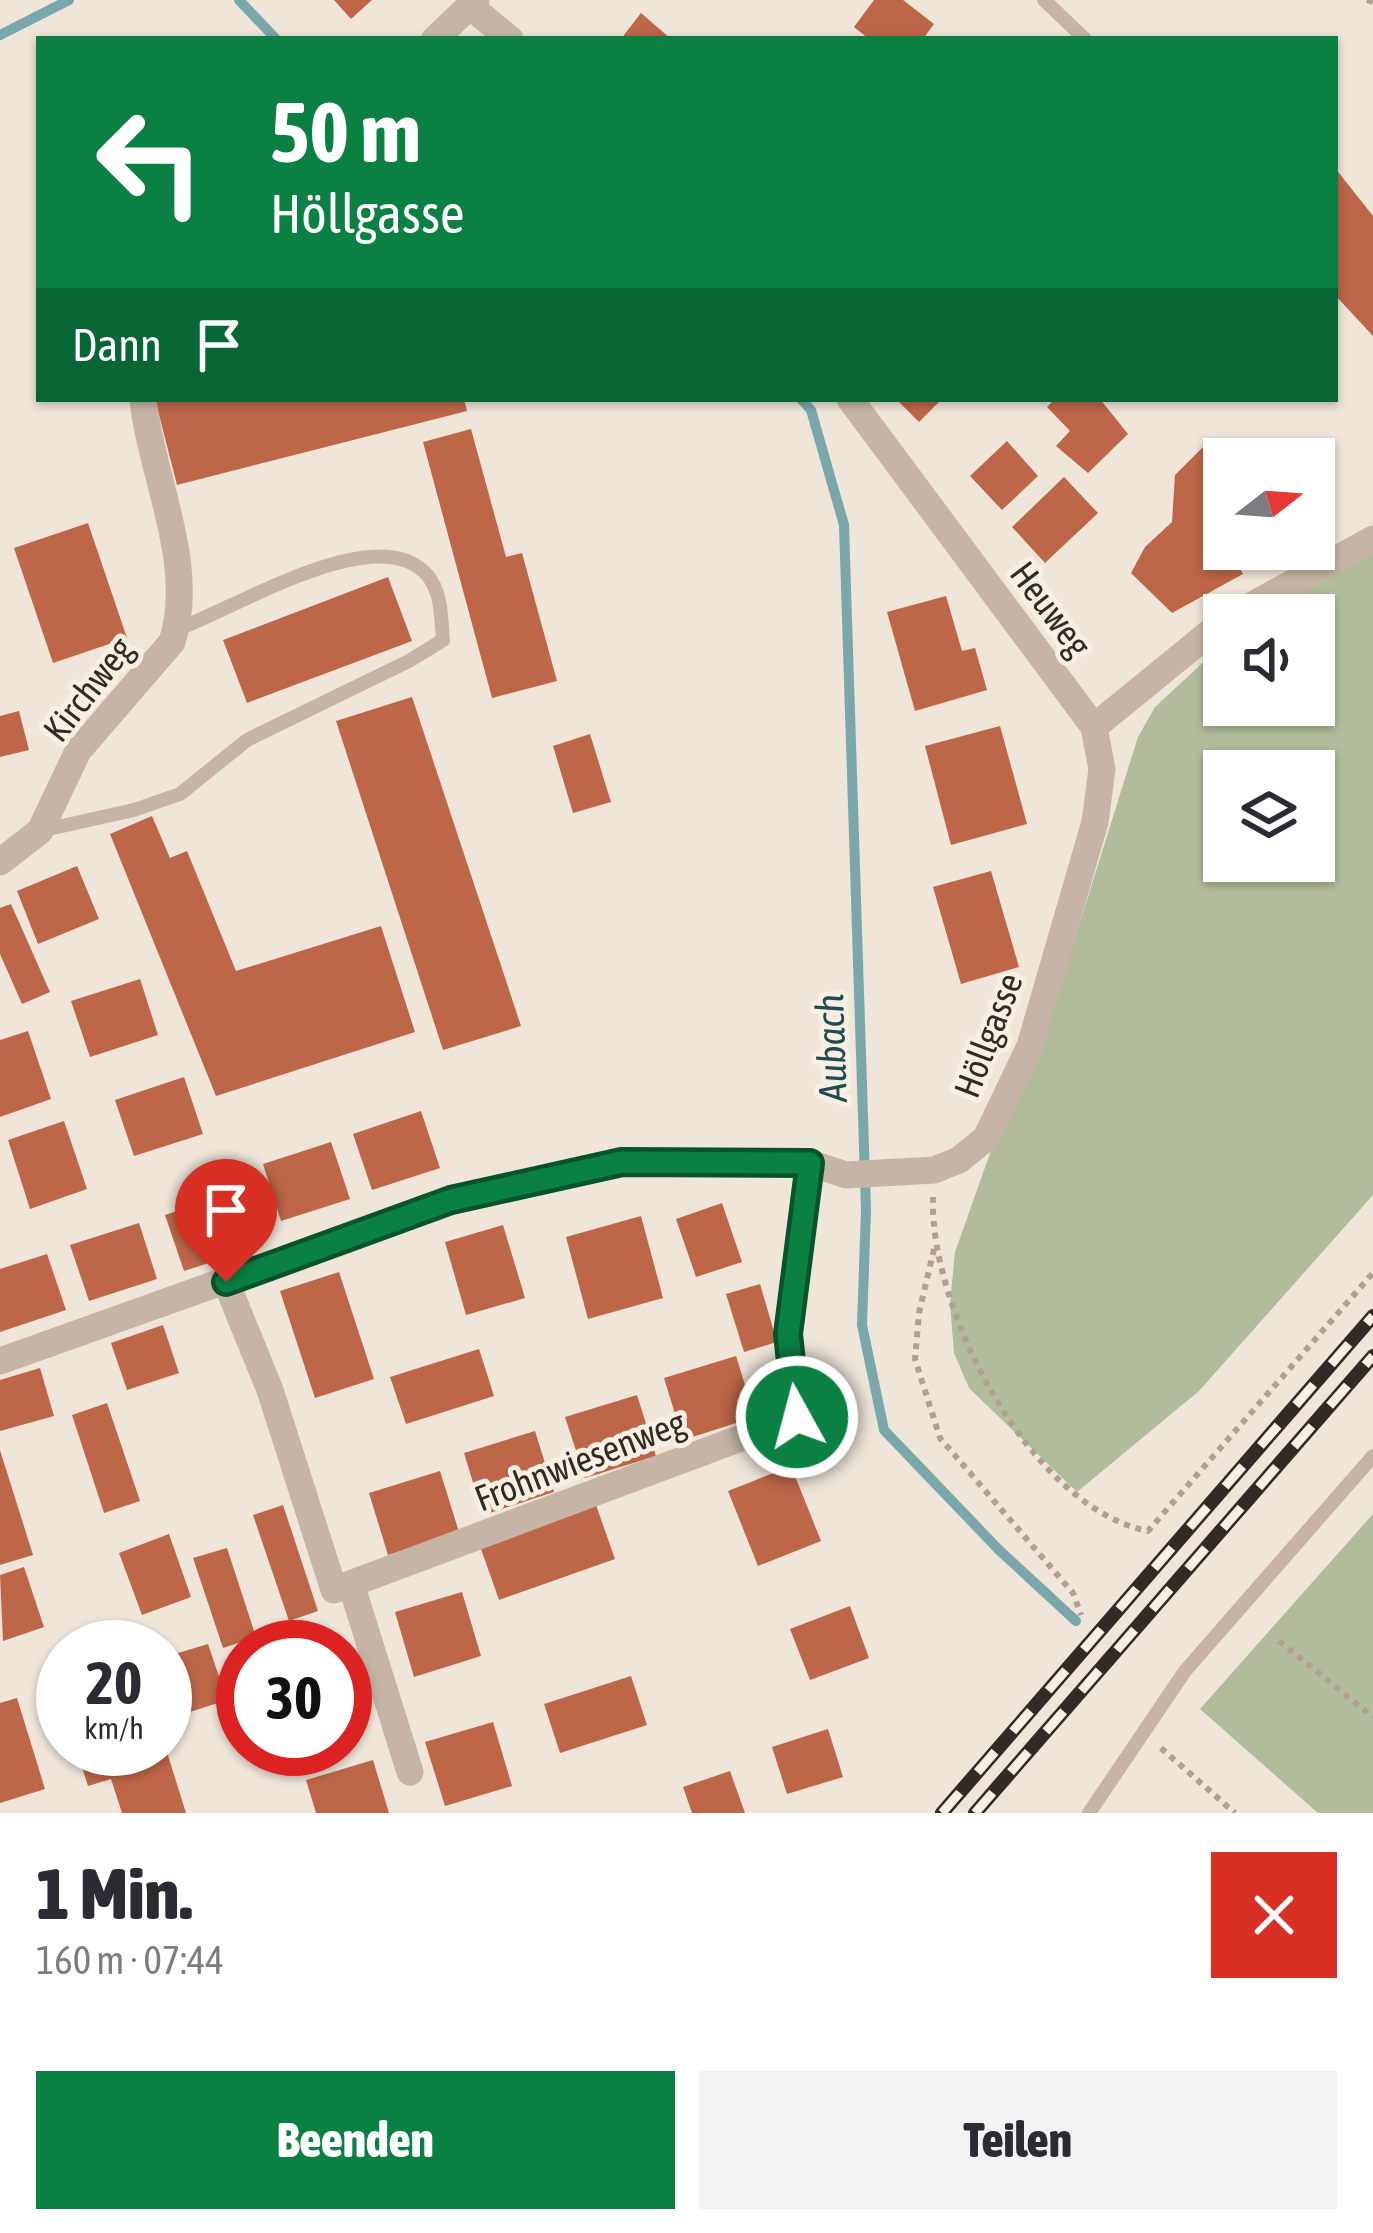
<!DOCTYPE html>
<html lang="de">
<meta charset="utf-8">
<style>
:root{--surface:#fff;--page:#f2f2f3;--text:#2b2b33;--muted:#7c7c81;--accent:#0b8043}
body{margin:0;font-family:"Asap Condensed",sans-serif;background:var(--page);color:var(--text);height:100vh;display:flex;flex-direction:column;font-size:45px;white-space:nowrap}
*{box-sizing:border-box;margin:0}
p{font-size:39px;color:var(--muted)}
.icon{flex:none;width:66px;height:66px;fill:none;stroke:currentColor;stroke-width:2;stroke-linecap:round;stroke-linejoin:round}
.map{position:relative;height:1813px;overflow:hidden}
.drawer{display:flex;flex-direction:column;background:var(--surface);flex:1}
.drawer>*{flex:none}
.top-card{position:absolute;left:36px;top:36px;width:1302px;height:366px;border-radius:0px;box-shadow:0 3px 9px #0004;background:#0b8043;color:#fff;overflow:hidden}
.needle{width:78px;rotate:73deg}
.tools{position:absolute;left:1203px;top:438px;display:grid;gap:24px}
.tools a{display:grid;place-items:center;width:132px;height:132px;border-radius:0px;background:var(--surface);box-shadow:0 3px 9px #0004;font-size:60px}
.speed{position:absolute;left:36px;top:1620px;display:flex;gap:24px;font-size:60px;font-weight:700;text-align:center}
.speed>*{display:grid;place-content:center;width:156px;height:156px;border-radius:50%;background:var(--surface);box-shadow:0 3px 9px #0004;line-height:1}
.speed small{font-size:30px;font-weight:400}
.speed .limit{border:18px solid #d22;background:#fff;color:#111}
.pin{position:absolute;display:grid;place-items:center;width:102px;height:102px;color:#fff;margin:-123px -51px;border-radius:50% 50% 50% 0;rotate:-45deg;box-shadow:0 0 12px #0007}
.pin .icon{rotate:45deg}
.me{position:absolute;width:132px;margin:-66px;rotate:353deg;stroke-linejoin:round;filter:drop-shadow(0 0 9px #0008)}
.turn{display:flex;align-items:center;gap:42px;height:252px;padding:0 36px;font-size:54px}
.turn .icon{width:156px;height:156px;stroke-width:2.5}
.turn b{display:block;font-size:84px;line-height:102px}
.then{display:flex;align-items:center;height:114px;padding:0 36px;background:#0003;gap:24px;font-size:45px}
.round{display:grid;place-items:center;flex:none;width:126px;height:126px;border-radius:0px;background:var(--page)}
.summary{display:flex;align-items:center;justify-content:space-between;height:204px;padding:0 36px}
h1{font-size:72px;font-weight:800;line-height:90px}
.action{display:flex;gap:24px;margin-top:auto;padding:24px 36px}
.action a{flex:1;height:138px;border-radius:0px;background:var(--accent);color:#fff;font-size:48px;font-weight:800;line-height:138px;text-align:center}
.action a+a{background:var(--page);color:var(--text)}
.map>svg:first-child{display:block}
</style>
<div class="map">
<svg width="1373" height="1813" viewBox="0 0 1373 1813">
<rect width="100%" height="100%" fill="#efe5d9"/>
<g fill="#b1bd9a" fill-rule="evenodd">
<path d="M1373 552V1195L1199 1391 1077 1492 969 1388 954 1353 950 1303 955 1252 993 1145 1039 1053 1138 737 1155 707 1224 643V705H1314V615H1262ZM1224 771H1314V861H1224Z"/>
<polygon points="1373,1514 1373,1813 1318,1813 1200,1709"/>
</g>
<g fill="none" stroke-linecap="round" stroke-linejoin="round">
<g stroke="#7aa8aa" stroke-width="10">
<polyline points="239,0 276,39"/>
<polyline points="0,35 69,0"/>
<polyline points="801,399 811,410 844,525 866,1210 862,1325 884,1430 999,1550 1076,1621"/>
</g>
</g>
<g fill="#be6648">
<polygon points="334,0 372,0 351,19"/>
<polygon points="874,0 903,0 934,24 923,39 869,39 854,27"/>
<polygon points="641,13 671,39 621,39"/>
<polygon points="1335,168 1373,216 1373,336 1335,295"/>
<polygon points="155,399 464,399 467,411 177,485"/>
<polygon points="896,399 942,399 919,422"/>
<polygon points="1055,399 1100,399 1128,434 1088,473 1056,446 1070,431 1047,407"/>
<polygon points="471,429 506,557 522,553 557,681 492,698 423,442"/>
<polygon points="1007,441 1038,476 1002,510 970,476"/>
<polygon points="1208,442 1224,461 1224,549 1261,549 1237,564 1243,574 1172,613 1131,573 1145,547 1172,522 1175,475"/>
<polygon points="1064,477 1098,513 1045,563 1012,527"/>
<polygon points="88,523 127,638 53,663 14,548"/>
<polygon points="388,577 412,641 247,703 223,640"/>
<polygon points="946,596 962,651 975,648 987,690 915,711 887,612"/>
<polygon points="412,697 521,1026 443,1050 336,721"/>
<polygon points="19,711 29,750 0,757 0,716"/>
<polygon points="1000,726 1027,824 951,845 925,746"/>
<polygon points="590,734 611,802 573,813 553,746"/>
<polygon points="152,816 170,858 187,851 236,971 381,926 415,1032 216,1096 110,834"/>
<polygon points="77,866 99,919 38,944 17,891"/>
<polygon points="991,871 1019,967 961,984 933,887"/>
<polygon points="11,904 50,992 22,1004 0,954 0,908"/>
<polygon points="140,979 158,1035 90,1057 71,1001"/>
<polygon points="28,1031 51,1099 0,1117 0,1040"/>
<polygon points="184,1077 203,1134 134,1156 115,1100"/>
<polygon points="421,1111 440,1168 372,1190 353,1134"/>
<polygon points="64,1121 87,1189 30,1209 8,1140"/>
<polygon points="331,1142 350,1199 281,1221 263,1164"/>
<polygon points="233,1193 252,1249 184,1271 165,1215"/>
<polygon points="722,1203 742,1262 696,1277 676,1219"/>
<polygon points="641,1216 663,1298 588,1319 566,1237"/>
<polygon points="139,1223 157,1279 89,1301 70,1245"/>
<polygon points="503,1225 525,1298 466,1315 445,1242"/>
<polygon points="47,1254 66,1310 0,1332 0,1269"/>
<polygon points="339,1272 374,1379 315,1398 280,1291"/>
<polygon points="760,1284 777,1342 744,1352 726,1294"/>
<polygon points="163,1325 179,1373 127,1390 111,1343"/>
<polygon points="479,1349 494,1396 406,1424 390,1377"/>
<polygon points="736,1356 755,1417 683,1440 664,1378"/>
<polygon points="40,1368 54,1416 0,1431 0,1380"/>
<polygon points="637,1395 656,1456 585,1478 565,1417"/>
<polygon points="107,1403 140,1501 104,1513 72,1415"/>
<polygon points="535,1431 554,1492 483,1515 464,1453"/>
<polygon points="0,1450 33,1555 0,1565"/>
<polygon points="791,1466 821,1541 758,1566 728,1491"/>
<polygon points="440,1471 459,1532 388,1555 369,1493"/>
<polygon points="283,1505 318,1611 289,1621 253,1515"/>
<polygon points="596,1505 615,1559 499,1600 480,1546"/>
<polygon points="169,1534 191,1597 142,1615 119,1553"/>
<polygon points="227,1548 256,1637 223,1648 193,1558"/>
<polygon points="24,1567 44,1627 3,1641 0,1575"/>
<polygon points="462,1592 481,1656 414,1677 395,1612"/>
<polygon points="850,1606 869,1658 810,1680 790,1629"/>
<polygon points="208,1644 227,1700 165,1720 165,1657"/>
<polygon points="351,1647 370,1711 345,1719 345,1648"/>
<polygon points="631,1676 647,1725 560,1753 544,1704"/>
<polygon points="17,1698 45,1789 0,1803 0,1703"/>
<polygon points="493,1722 512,1786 445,1806 425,1742"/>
<polygon points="828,1729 843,1777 787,1794 772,1747"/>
<polygon points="76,1749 121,1749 124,1759 166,1749 186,1813 122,1813 111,1779 88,1786"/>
<polygon points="373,1760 389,1813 316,1813 306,1780"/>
<polygon points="730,1771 745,1813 692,1813 683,1787"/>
</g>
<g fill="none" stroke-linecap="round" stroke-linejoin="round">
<g stroke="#b29f90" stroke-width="6" stroke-dasharray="6 6" stroke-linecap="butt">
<polyline points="1367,0 1373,2"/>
<path d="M933 1197C929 1308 1030 1508 1148 1531L1373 1273"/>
<polyline points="934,1249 919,1313 915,1359 940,1438 1073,1593 1081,1615"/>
<polyline points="1279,1641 1373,1717"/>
<polyline points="1161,1748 1235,1813"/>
</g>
<g stroke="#c6b5a6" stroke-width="14">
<polyline points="1044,0 1085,39"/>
<path d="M44 830 134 810 180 794 247 740 409 661 443 640C441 619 442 593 428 576 379 516 232 611 175 630"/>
<polyline points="1089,1813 1185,1671 1373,1456"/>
</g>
<g stroke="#c6b5a6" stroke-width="27">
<polyline points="471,7 510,39"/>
<polyline points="435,39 476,0"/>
<polyline points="850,399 1094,727 1224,621"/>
<polyline points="1234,615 1373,539"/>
<path d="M0 862 40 831 78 751 172 642C197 564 151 477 143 399"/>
<polyline points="226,1282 270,1390 334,1590 797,1417 787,1334 810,1163"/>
<polyline points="0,1361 451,1200 622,1162 810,1163 846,1175 934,1170 959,1160 986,1138 1030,1046 1095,822 1102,769 1094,727"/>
<polyline points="351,1584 410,1772"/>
</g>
<defs>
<g id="rail">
<polyline points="942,1813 1373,1316"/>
<polyline points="975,1813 1373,1356"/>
</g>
</defs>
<use href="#rail" stroke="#332a26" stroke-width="14"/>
<use href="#rail" stroke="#f7efe4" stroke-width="9" stroke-dasharray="27" stroke-linecap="butt"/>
</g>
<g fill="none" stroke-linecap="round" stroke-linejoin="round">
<defs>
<polyline id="route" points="226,1282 451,1200 622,1162 810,1163 788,1334 797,1417"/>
</defs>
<use href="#route" stroke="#07532c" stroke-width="30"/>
<use href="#route" stroke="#0b8043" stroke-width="21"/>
</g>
<g text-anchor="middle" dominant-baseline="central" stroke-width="10" stroke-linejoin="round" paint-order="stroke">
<g font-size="36" fill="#332a26" stroke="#f7efe4">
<text transform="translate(1051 609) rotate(53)">Heuweg</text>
<text transform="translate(88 689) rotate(-52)">Kirchweg</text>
<text transform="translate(988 1035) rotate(-69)">Höllgasse</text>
<text transform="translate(580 1460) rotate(-21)">Frohnwiesenweg</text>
</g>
<g font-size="39" font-style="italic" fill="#1f4d51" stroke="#f7efe4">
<text transform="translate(831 1048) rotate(-92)">Aubach</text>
</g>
</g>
</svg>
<div class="tools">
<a><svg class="needle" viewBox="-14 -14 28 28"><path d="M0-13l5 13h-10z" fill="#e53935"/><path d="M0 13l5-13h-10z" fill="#7c7c81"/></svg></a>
<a><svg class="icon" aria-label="sound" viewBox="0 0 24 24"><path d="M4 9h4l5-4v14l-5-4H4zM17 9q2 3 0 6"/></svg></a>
<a><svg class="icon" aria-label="layers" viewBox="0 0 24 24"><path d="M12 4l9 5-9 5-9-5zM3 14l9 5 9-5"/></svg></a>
</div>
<div class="speed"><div>20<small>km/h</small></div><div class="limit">30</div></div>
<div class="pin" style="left:226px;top:1282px;background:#d93025"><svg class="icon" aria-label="arrive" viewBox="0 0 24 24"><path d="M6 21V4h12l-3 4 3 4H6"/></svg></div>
<svg class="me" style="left:797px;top:1417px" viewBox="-20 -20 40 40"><circle r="17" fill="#0b8043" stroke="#fff" stroke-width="3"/><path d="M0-11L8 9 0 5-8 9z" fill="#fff"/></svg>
<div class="top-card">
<div class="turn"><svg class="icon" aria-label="left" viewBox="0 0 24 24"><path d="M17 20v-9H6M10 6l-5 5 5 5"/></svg><div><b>50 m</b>Höllgasse</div></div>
<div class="then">Dann<svg class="icon" aria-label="arrive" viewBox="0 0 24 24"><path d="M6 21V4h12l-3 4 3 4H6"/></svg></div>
</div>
</div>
<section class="drawer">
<div class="summary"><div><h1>1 Min.</h1><p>160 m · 07:44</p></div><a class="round" style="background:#d93025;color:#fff"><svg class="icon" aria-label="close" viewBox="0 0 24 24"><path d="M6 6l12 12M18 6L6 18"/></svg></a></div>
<div class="action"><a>Beenden</a><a>Teilen</a></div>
</section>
